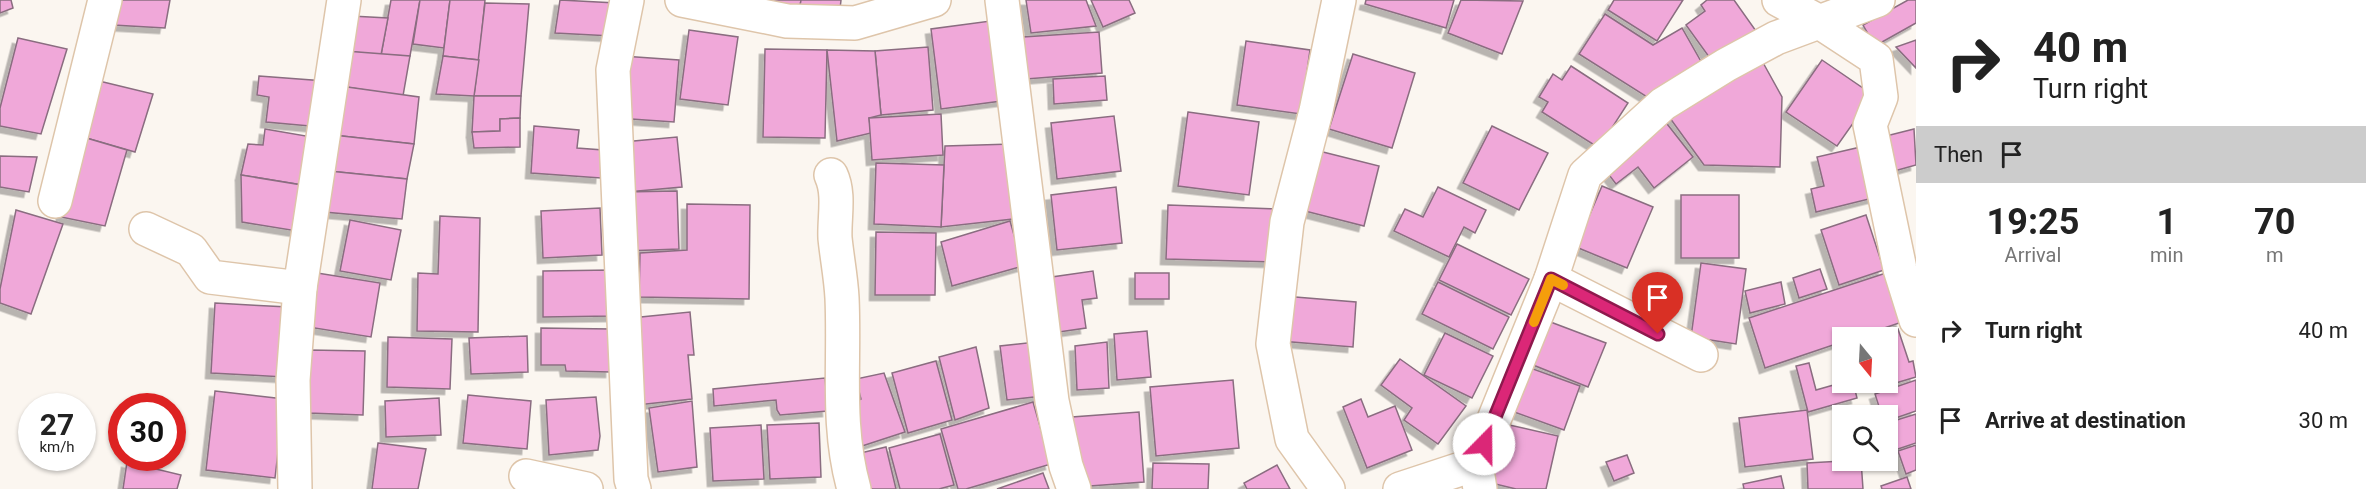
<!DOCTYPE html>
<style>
:root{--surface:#fff;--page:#f2f2f2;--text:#222;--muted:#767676}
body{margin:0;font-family:Roboto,sans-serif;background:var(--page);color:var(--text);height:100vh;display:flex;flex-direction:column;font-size:22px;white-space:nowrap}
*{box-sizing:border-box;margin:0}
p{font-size:20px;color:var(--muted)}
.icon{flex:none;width:33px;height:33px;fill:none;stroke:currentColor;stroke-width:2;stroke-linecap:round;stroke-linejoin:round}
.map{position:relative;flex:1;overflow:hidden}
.side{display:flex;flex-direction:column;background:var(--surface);width:450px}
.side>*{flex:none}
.guide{background:#fff;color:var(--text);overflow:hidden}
.needle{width:39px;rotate:162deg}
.buttons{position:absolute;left:1832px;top:327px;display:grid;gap:12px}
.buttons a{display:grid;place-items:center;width:66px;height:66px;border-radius:0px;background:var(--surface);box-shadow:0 2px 4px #0004;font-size:30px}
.speed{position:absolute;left:18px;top:393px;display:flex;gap:12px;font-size:30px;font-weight:700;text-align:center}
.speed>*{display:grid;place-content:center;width:78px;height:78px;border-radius:50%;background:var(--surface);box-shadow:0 2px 4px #0004;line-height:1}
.speed small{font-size:15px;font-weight:400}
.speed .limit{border:9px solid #d22;background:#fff;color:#111}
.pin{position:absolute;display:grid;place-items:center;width:51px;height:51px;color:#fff;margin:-62px -26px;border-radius:50% 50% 50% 0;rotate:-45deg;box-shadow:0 0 6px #0007}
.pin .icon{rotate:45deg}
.me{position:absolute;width:66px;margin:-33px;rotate:22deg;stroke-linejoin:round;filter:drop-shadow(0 0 4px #0008)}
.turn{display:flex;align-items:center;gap:21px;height:126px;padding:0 18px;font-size:27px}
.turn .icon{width:78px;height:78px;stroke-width:2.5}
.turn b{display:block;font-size:42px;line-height:51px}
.then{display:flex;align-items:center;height:57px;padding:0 18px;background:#0003;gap:12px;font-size:22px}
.eta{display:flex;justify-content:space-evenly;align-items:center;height:102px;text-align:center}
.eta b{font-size:36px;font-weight:700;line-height:42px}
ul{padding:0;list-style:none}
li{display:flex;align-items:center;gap:18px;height:90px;padding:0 18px}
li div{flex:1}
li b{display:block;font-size:22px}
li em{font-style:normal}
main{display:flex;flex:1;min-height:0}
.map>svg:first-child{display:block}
</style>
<main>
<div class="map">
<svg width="1916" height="489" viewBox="0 0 1916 489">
<defs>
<filter id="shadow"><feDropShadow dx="-5.5" dy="5.5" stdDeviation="0" flood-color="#0004"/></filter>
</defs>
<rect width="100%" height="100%" fill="#fbf6f0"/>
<g fill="#f0a8d9" stroke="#8a6d80" stroke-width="1.5" filter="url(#shadow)">
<polygon points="0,0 11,0 13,8 0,13"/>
<polygon points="118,0 170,0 165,28 113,25"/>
<polygon points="391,0 420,0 410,56 381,55"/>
<polygon points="420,0 450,0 444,48 413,44"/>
<polygon points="450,0 485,0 479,60 443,56"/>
<polygon points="560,0 616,3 612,36 555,33"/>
<polygon points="763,0 801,0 800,6 763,2"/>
<polygon points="801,0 841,0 840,9 800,6"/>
<polygon points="1026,0 1086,0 1096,26 1031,33"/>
<polygon points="1091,0 1129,0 1135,13 1103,27"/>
<polygon points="1366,0 1454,0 1446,28 1365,4"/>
<polygon points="1461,0 1523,1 1502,54 1448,33"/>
<polygon points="1614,0 1683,0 1657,41 1608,10"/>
<polygon points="1707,0 1734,0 1756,31 1712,61 1686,25 1705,11 1701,5"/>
<polygon points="1908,0 1916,0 1916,23 1875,46 1863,25"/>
<polygon points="485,3 529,4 521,96 474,96"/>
<polygon points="1605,14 1653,45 1682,28 1703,65 1647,97 1579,54"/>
<polygon points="351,16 388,18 381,55 345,51"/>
<polygon points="998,20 1009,100 941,109 931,29"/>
<polygon points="689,30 738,37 728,105 680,99"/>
<polygon points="1099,32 1102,73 1026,79 1023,37"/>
<polygon points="18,38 67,49 41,134 0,126 0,108"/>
<polygon points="1916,40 1916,68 1896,47"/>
<polygon points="1246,41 1310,50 1301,114 1237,105"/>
<polygon points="928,47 933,110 881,115 875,51"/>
<polygon points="765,49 827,50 825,138 763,137"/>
<polygon points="827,50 875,51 881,115 869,118 871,133 837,141"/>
<polygon points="345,51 410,56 403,96 340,86"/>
<polygon points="1353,54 1415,73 1392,148 1329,129"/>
<polygon points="443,56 479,60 474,96 436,94"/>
<polygon points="622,56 679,60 674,122 617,118"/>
<polygon points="1761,59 1782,97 1780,167 1704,165 1667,114"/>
<polygon points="1822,60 1873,95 1837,146 1786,112"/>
<polygon points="1571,66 1628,103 1599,148 1542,112 1548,102 1539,97 1553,74 1562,80"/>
<polygon points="259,76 325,81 321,127 266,122 269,97 257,95"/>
<polygon points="1105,76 1107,100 1054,104 1053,79"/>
<polygon points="95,80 153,94 135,152 83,137"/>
<polygon points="340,86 419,97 414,144 333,135"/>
<polygon points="474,96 521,96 520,118 500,119 500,131 472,132"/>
<polygon points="1188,112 1259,122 1249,195 1178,186"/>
<polygon points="941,114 943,155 872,160 869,118"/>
<polygon points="1114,116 1121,171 1057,179 1051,123"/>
<polygon points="520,118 520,147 474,148 472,132 500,131 500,119"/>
<polygon points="1664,120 1693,157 1654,188 1638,167 1616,184 1603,167"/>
<polygon points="534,126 579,130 577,148 603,150 601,178 531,173"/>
<polygon points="1492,126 1548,153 1519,210 1463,183"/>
<polygon points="265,129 312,137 308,186 241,175 248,144 263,145"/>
<polygon points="1914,129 1916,165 1887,173 1878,138"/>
<polygon points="333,135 414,144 407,179 329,171"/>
<polygon points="83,137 127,150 105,226 61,217"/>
<polygon points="677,137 682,187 627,192 623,142"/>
<polygon points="1012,144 1022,218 941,227 945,146"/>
<polygon points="1865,146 1877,197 1816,212 1811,189 1824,186 1817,157"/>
<polygon points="1319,151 1379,166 1364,226 1305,211"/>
<polygon points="0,156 37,157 29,192 0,187"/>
<polygon points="876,163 944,165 941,227 874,224"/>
<polygon points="329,171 407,179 402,219 324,212"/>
<polygon points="241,175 308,186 303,232 242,222"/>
<polygon points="1602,186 1653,207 1627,268 1576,247"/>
<polygon points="1116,187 1122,243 1057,250 1051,195"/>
<polygon points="1438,187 1486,210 1475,233 1464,227 1449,257 1394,231 1405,209 1423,217"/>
<polygon points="677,191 679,249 625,251 623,192"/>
<rect x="1681" y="195" width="58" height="63"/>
<polygon points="687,204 750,205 749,299 639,297 640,253 687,250"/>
<polygon points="1168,205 1277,209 1275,262 1166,259"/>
<polygon points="600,208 602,255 543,258 541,211"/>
<polygon points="16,210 63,224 31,314 0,303 0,289"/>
<polygon points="1866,215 1884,270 1839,285 1821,230"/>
<polygon points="440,216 480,218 478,332 417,331 418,273 438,274"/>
<polygon points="350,220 401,230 391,280 340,271"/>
<polygon points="1010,221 1023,266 952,286 941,242"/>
<polygon points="876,232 936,233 935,295 875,295"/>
<polygon points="1457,244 1529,279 1511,315 1439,280"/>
<polygon points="1701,263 1746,269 1736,344 1691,337"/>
<polygon points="1820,269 1827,289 1799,298 1793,278"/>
<polygon points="612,270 612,316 543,317 543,271"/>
<polygon points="1093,271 1097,298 1082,300 1086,328 1052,333 1045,278"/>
<polygon points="311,272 380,283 371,337 302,326"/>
<rect x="1135" y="273" width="34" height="26"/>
<polygon points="1886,273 1902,322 1855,338 1842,338 1842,342 1765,368 1749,318"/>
<polygon points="1438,282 1509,317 1493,349 1422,314"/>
<polygon points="1781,282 1785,304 1750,313 1745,291"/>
<polygon points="1283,296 1356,302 1353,347 1280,341"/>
<polygon points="215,303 288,307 284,377 211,373"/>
<polygon points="690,312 694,355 688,355 692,399 637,405 631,318"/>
<polygon points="1540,318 1606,343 1588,387 1523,361"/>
<polygon points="541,328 611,329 611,372 566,371 565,365 541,365"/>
<polygon points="1898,329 1909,362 1913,361 1916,377 1889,385 1887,379 1887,338 1873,338"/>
<polygon points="1147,331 1151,377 1117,380 1114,334"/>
<polygon points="1445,333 1493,356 1472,398 1424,375"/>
<polygon points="527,336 528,372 471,374 469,338"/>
<polygon points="388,337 452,339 450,389 387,387"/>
<polygon points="1036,342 1043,396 1007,400 1000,346"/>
<polygon points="1107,342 1109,388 1077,390 1075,346"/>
<polygon points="976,347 989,408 955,420 939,357"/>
<polygon points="309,350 365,351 363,415 308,413"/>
<polygon points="1400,359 1466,406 1438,444 1404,420 1412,408 1381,385"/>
<polygon points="936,361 952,420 908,433 892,373"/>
<polygon points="1809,363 1816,390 1844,382 1853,382 1857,398 1808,412 1796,366"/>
<polygon points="1522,365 1580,386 1564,430 1506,409"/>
<polygon points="884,373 905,432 859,447 846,406 861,399 856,379"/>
<polygon points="825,378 828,411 780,415 777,410 776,400 714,406 713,389"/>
<polygon points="1233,380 1239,448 1156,456 1150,387"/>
<polygon points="1916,380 1916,411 1887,421 1887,416 1882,416 1875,394"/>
<polygon points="215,391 284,399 275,478 206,470"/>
<polygon points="468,395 531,401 527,449 463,443"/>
<polygon points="596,397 600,436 598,450 549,455 546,400"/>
<polygon points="439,398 441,435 386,437 385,401"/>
<polygon points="1361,399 1368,417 1395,406 1412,450 1367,468 1343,407"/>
<polygon points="692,401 697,467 658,472 649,408"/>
<polygon points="1033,402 1051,464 966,489 958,489 941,429"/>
<polygon points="1807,410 1813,459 1745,467 1739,418"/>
<polygon points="1139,412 1144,482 1076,487 1072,417"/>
<polygon points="1916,414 1916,443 1889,452 1887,423"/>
<polygon points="1496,422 1558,436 1546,489 1516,489 1483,481"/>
<polygon points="819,423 821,477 770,479 767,425"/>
<polygon points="761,425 764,479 713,481 710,428"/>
<polygon points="940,434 954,485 939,489 900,489 889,448"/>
<polygon points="378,443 426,449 418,489 372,489"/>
<polygon points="1916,445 1916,470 1906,474 1898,451"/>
<polygon points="886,447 896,489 860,489 852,455"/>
<polygon points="1627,455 1634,473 1614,481 1606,462"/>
<polygon points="1861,460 1863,489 1808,489 1807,463"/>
<polygon points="127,462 181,475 177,489 123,489"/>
<polygon points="1153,463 1209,464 1208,489 1152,489"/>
<polygon points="1277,465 1290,489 1247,489 1244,483"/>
<polygon points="1043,473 1049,489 997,489"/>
<polygon points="1781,476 1784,489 1744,489 1743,484"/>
<polygon points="1907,477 1911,489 1882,489 1881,486"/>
</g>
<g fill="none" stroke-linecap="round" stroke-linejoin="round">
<defs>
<g id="minor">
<polyline points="627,0 613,70 631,479 634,489"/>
<polyline points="682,0 787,21 855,23 934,0"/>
<polyline points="1002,0 1052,401 1066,466 1074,489"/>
<polyline points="1779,0 1818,21 1876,59 1881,97 1870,125 1900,269 1916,320"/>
<path d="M831 175C840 194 834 218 835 238 837 258 841 278 842 298 845 363 836 425 854 489"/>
<polyline points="55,201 105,0"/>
<polyline points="146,229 191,250 210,277 300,288"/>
<polyline points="1551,279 1701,355"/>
<polyline points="526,476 586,489"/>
<polyline points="295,489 293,380 300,288 344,0"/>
<polyline points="1328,489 1292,439 1273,344 1287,222 1316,111 1339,0"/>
<polyline points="1400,489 1476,464"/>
<polyline points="1480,489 1476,464 1551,279 1585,175 1663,104 1726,65 1776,38 1878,0"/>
</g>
</defs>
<use href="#minor" stroke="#dec5aa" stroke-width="36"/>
<use href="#minor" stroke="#fff" stroke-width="33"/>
</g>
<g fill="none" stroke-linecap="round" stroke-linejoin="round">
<defs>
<polyline id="route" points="1484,444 1551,279 1658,334"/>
</defs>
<use href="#route" stroke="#8e194d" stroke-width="15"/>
<use href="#route" stroke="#db2777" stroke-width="10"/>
<polyline stroke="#f59e0b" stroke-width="10" points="1534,322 1551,279 1563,285"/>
</g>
</svg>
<div class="buttons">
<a><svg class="needle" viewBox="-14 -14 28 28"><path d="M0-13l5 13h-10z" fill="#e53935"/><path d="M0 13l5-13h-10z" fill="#767676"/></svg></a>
<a><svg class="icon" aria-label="search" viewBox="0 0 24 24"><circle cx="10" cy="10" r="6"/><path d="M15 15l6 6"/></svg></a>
</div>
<div class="speed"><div>27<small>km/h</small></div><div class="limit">30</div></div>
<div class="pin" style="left:1658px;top:334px;background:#d93025"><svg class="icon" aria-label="arrive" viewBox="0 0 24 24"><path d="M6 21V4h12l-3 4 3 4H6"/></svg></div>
<svg class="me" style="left:1484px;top:444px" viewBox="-20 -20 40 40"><circle r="19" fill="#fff"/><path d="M0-13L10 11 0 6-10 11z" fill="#db2777"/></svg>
</div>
<section class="side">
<div class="guide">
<div class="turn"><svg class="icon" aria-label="right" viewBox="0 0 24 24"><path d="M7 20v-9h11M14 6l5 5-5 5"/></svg><div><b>40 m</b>Turn right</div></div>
<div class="then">Then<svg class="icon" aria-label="arrive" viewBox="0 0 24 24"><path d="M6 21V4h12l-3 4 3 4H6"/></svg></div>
</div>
<div class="eta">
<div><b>19:25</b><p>Arrival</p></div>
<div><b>1</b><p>min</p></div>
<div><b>70</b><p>m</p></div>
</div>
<ul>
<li><svg class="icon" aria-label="right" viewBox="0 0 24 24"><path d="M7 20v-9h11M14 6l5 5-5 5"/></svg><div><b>Turn right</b></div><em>40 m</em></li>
<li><svg class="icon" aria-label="arrive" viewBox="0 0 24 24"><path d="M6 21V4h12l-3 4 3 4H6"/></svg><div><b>Arrive at destination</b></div><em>30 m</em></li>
</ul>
</section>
</main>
